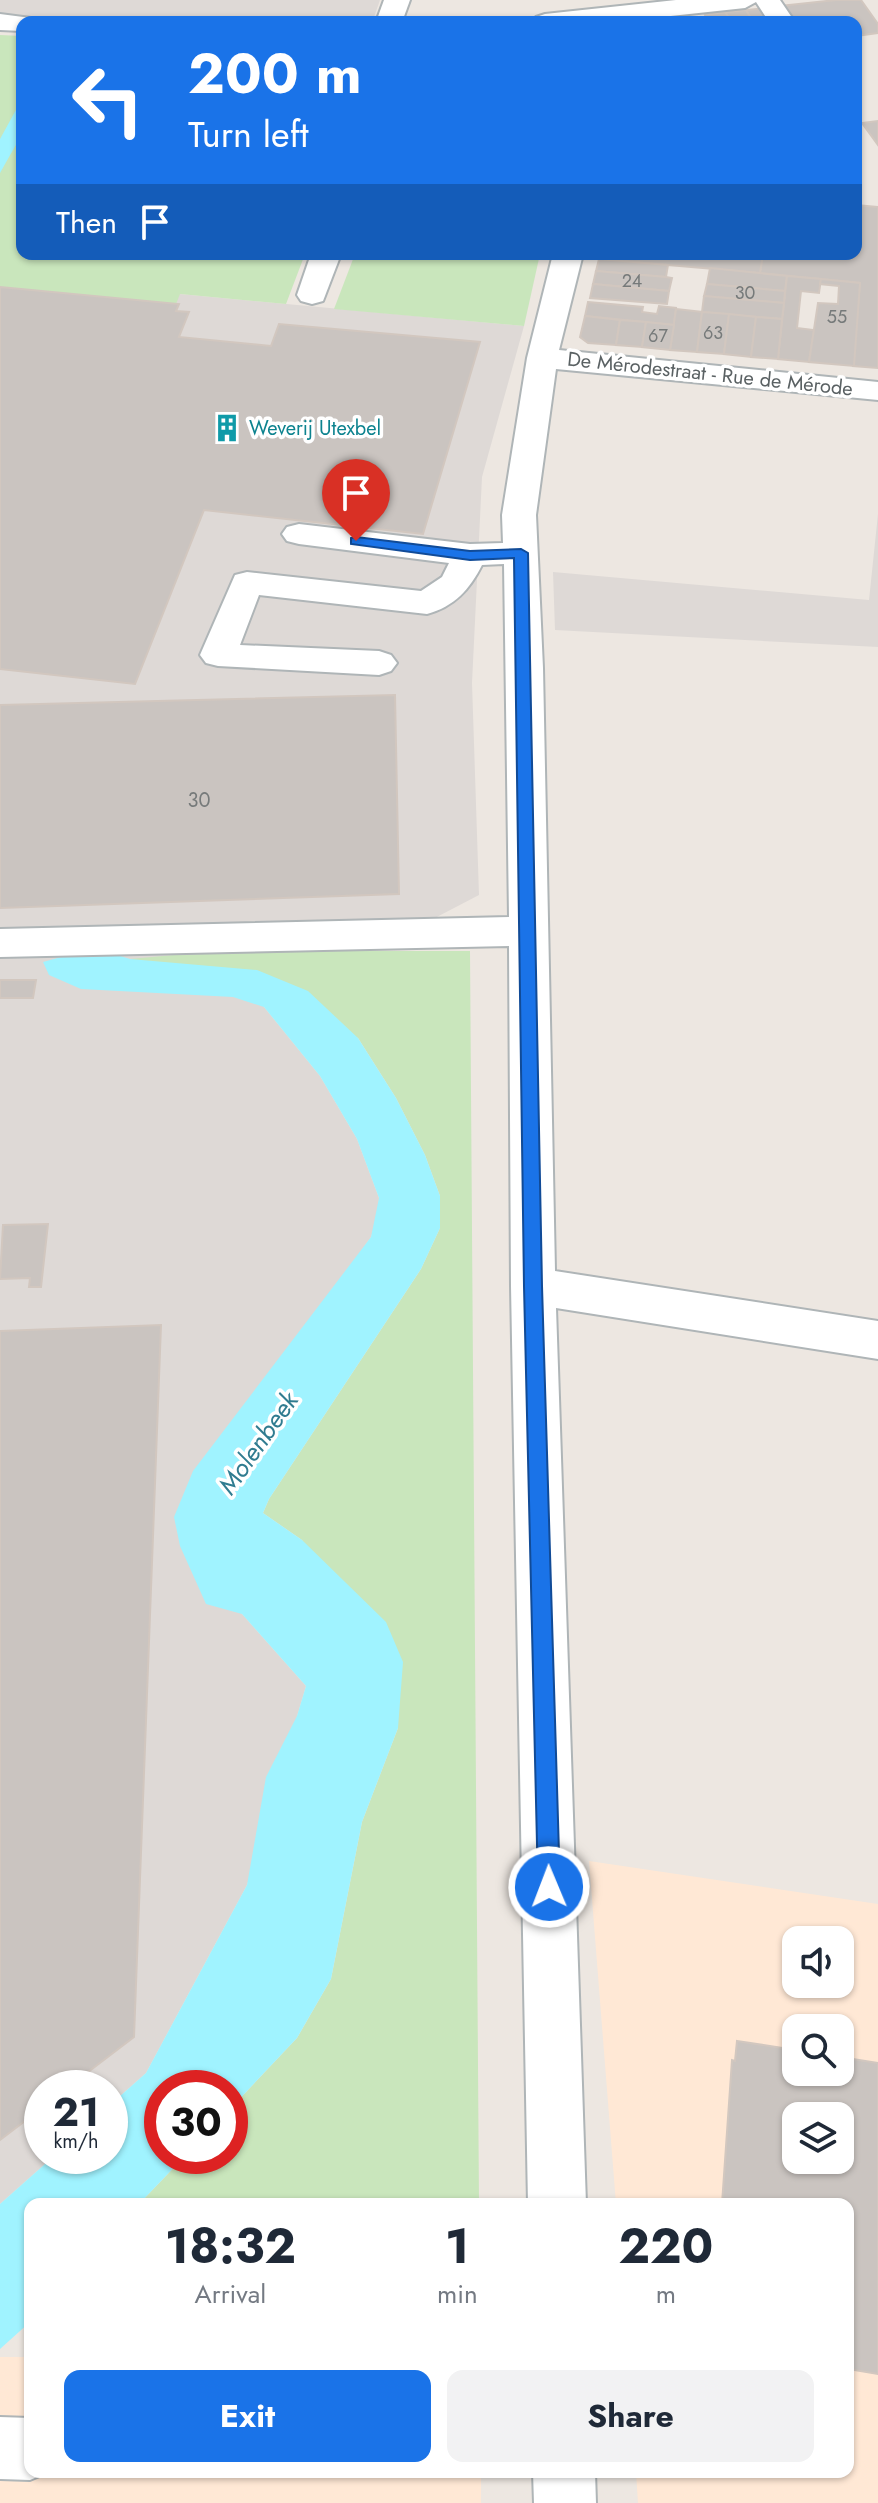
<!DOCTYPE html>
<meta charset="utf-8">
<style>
:root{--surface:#fff;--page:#f2f2f3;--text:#1f2937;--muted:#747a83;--accent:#1a73e8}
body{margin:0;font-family:Jost,sans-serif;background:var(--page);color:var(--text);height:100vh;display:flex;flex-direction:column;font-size:30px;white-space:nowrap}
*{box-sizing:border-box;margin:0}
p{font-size:26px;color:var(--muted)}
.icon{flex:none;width:44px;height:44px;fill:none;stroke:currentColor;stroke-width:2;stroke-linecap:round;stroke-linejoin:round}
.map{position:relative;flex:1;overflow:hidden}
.sheet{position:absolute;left:24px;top:2198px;width:830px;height:280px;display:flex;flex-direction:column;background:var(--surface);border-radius:16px;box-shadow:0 2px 6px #0004}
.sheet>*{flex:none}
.guide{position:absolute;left:16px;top:16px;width:846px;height:244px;border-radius:16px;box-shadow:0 2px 6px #0004;background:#1a73e8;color:#fff;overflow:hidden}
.fabs{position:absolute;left:782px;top:1926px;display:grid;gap:16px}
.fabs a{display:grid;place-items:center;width:72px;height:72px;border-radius:16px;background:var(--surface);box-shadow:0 2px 6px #0004;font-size:40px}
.speed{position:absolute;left:24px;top:2070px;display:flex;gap:16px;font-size:40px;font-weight:700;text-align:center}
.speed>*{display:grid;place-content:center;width:104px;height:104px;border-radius:50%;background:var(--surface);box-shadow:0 2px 6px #0004;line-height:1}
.speed small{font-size:20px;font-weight:400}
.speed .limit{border:12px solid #d22;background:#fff;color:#111}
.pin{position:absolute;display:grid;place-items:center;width:68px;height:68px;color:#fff;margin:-82px -34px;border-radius:50% 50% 50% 0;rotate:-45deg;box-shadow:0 0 8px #0007}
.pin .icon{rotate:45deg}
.me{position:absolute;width:88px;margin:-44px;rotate:359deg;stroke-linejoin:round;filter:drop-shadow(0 0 6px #0008)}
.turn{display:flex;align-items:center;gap:28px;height:168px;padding:0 40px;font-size:36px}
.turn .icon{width:104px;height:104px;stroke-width:2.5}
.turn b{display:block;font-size:56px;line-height:68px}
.then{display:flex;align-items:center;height:76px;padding:0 40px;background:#0003;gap:16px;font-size:30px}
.eta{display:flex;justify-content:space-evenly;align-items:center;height:136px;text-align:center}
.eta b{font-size:48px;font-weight:700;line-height:56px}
.button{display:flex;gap:16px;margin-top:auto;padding:16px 40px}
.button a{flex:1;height:92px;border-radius:16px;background:var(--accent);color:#fff;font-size:32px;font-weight:700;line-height:92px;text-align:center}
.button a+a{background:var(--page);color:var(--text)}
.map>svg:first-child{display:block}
</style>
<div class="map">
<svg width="878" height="2503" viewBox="0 0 878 2503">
<rect width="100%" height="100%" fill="#ede7e1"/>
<g fill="#ffe8d5" fill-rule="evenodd">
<path d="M589 1861 878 1904V2503H638L636 2472H848V2204H616ZM796 1940H840V1984H796ZM796 2028H840V2072H796ZM796 2116H840V2160H796Z"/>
<polygon points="0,2357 30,2357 30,2472 481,2472 481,2503 0,2503"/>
</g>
<g fill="#ded9d6">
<polygon points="0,0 380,0 373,20 367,22 205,22 0,16"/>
<polygon points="0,287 175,304 179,294 524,326 482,477 472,683 479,895 264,1007 320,1076 357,1139 379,1198 378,1215 371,1237 175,1517 242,1614 306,1686 247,1885 146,2073 110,2105 110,2088 42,2088 42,2156 54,2156 0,2204"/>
<polygon points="878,514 878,647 555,630 553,572 869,600"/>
</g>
<g fill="#c9e6bc">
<polygon points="0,35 22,36 22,254 305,254 286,304 180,294 176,304 0,287"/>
<polygon points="355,254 540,254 524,326 334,309"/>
<polygon points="217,951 470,951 479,2204 139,2204 185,2156 230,2156 230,2109 297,2038 331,1979 362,1822 398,1728 302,1540 263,1513 269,1499 421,1269 440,1228 440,1196 425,1155 396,1098 358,1038 130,959"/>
</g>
<g fill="#a0f3ff">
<polygon points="22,99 22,134 0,173 0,139"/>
<polygon points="94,948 130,959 257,970 308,991 358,1038 396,1098 425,1155 440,1196 440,1228 421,1269 269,1499 263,1513 302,1540 386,1622 403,1662 398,1728 362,1822 331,1979 297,2038 230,2109 230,2088 162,2088 162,2156 185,2156 139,2204 30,2204 30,2322 0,2349 0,2204 54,2156 110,2156 110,2105 146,2073 247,1885 266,1777 297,1716 306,1686 242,1614 206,1604 180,1546 174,1517 193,1471 371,1237 379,1198 357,1139 320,1076 264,1007 233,997 81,989 49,975 43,962"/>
</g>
<g fill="#cac4c0" stroke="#d2c7bf" stroke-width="2" fill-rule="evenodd">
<polygon points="836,0 861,0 878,24 878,33 856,36 856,22 789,22 779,6"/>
<polygon points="767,8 777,22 753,22 746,10"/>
<polygon points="746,10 753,22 732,22 725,12"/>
<polygon points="725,12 732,22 709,22 705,15"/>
<polygon points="878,121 878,145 862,123"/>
<polygon points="856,205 878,207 878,368 853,366 860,283 760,273 763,254 856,254"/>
<polygon points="600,254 763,254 760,273 599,259"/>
<polygon points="599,259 668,265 666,277 596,271"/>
<polygon points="710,268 787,276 785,291 707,284"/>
<polygon points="596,271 666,277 672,278 669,291 593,284"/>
<polygon points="787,276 821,279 819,293 801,291 797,328 814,330 809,362 778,359"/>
<polygon points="821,279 860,283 854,366 809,362 818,303 838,304 839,286 820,284"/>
<polygon points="593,284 669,291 667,304 590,298"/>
<polygon points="707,284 785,291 784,303 704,296"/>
<polygon points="0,287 179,304 176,311 189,312 179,337 271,346 279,324 480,342 423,534 204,510 135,684 0,669"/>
<polygon points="704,296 784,303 782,319 702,312"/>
<polygon points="588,302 643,307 642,312 657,314 659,306 676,308 674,325 585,316"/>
<polygon points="676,309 702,312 697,352 670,350"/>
<polygon points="702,312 729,314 724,354 697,352"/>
<polygon points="729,314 756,317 751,357 724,354"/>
<polygon points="585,316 620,320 616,345 588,343 580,337"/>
<polygon points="756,317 782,319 778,359 751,357"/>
<polygon points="620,320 646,322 642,347 616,345"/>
<polygon points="646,322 674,325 670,350 642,347"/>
<polygon points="395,695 399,894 0,908 0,705"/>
<polygon points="0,980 36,980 33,998 0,998"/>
<polygon points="48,1224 41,1287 29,1287 30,1278 0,1279 3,1225"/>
<polygon points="161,1325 134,2037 67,2088 42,2088 42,2108 0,2140 0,1331"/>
<path d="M737 2041 796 2050V2072H840V2057L878 2063V2374L848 2369V2204H722L732 2060 735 2061ZM796 2116H840V2160H796Z"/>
</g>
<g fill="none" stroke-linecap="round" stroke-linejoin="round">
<defs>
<g id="minor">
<polygon points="384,0 410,0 402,22 376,22"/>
<polygon points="676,0 780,0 795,22 769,22 756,2 745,8 615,22 532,22 536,17 545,14"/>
<polygon points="0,14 31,18 34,22 22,22 22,31 0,30"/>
<polygon points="311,254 341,254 323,301 312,304 301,301 297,295"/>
<path d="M553 254H583L559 350 878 382V400L556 369 536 515 543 668 555 1271 878 1321V1359L556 1308 586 2204H528L511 1286 509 946 0 957V929L509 917 504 564 482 565C470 589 454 607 427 614L259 595 240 645 379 651 391 655 397 663 391 671 379 675 218 666 206 663 200 655 235 575 247 572 421 591 442 577 449 563 299 544 287 541 282 534 287 527 299 524 470 544 503 543 502 515 527 358Z"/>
<polygon points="0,2417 30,2418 30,2472 49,2472 30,2480 0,2479"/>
<polygon points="533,2472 595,2472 596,2503 534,2503"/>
</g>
</defs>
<use href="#minor" stroke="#afb5b7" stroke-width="4"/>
<use href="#minor" fill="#fff" fill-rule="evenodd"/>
</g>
<polygon fill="#1a73e8" stroke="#114b97" stroke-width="2" points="356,537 470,551 521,549 528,553 542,1286 560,1887 557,1895 549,1898 541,1895 538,1887 524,1286 514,558 470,560 351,544 351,538"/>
<defs>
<symbol id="building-bare" viewBox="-9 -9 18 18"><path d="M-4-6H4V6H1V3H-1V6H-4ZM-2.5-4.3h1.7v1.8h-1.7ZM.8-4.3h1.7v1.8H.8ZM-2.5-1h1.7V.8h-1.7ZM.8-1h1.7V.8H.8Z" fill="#0f9aa8" stroke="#fff" stroke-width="2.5" paint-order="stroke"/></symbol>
</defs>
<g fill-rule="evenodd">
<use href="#building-bare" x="207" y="408" width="40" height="40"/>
</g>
<g text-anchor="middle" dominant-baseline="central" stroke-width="7" stroke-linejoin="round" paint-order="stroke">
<g font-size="18" fill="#767a7a">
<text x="632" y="281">24</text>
<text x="745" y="293">30</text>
<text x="837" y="317">55</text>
<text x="713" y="333">63</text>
<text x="658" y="336">67</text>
</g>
<g font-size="20" fill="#5a6163" stroke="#fff">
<text transform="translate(710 374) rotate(6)">De Mérodestraat - Rue de Mérode</text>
</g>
<g font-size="20" fill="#0d838f" stroke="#fff" text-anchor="start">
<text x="249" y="428">Weverij Utexbel</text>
</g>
<g font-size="20" fill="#767a7a">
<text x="199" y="800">30</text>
</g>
<g font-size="26" font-style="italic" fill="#307c90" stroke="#fff">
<text transform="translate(258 1443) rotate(-55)">Molenbeek</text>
</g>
</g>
</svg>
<div class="fabs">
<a><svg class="icon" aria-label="sound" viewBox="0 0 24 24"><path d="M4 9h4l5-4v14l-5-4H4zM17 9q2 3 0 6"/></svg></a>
<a><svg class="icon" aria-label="search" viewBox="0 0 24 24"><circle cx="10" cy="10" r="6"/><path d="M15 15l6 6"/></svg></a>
<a><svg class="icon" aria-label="layers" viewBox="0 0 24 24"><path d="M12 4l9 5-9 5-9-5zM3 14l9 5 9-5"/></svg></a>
</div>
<div class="speed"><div>21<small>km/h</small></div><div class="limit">30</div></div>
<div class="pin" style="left:356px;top:541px;background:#d93025"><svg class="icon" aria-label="arrive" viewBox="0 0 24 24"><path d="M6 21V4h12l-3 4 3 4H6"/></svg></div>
<svg class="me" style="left:549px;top:1887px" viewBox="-20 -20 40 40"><circle r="17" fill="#1a73e8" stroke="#fff" stroke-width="3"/><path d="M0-11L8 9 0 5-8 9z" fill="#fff"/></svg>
<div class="guide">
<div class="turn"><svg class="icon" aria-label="left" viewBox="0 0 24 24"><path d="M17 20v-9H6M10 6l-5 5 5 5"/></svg><div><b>200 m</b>Turn left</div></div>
<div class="then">Then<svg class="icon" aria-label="arrive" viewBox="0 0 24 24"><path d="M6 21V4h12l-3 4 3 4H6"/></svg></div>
</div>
<section class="sheet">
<div class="eta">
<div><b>18:32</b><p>Arrival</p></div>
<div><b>1</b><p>min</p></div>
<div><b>220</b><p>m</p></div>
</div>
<div class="button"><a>Exit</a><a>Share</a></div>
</section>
</div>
